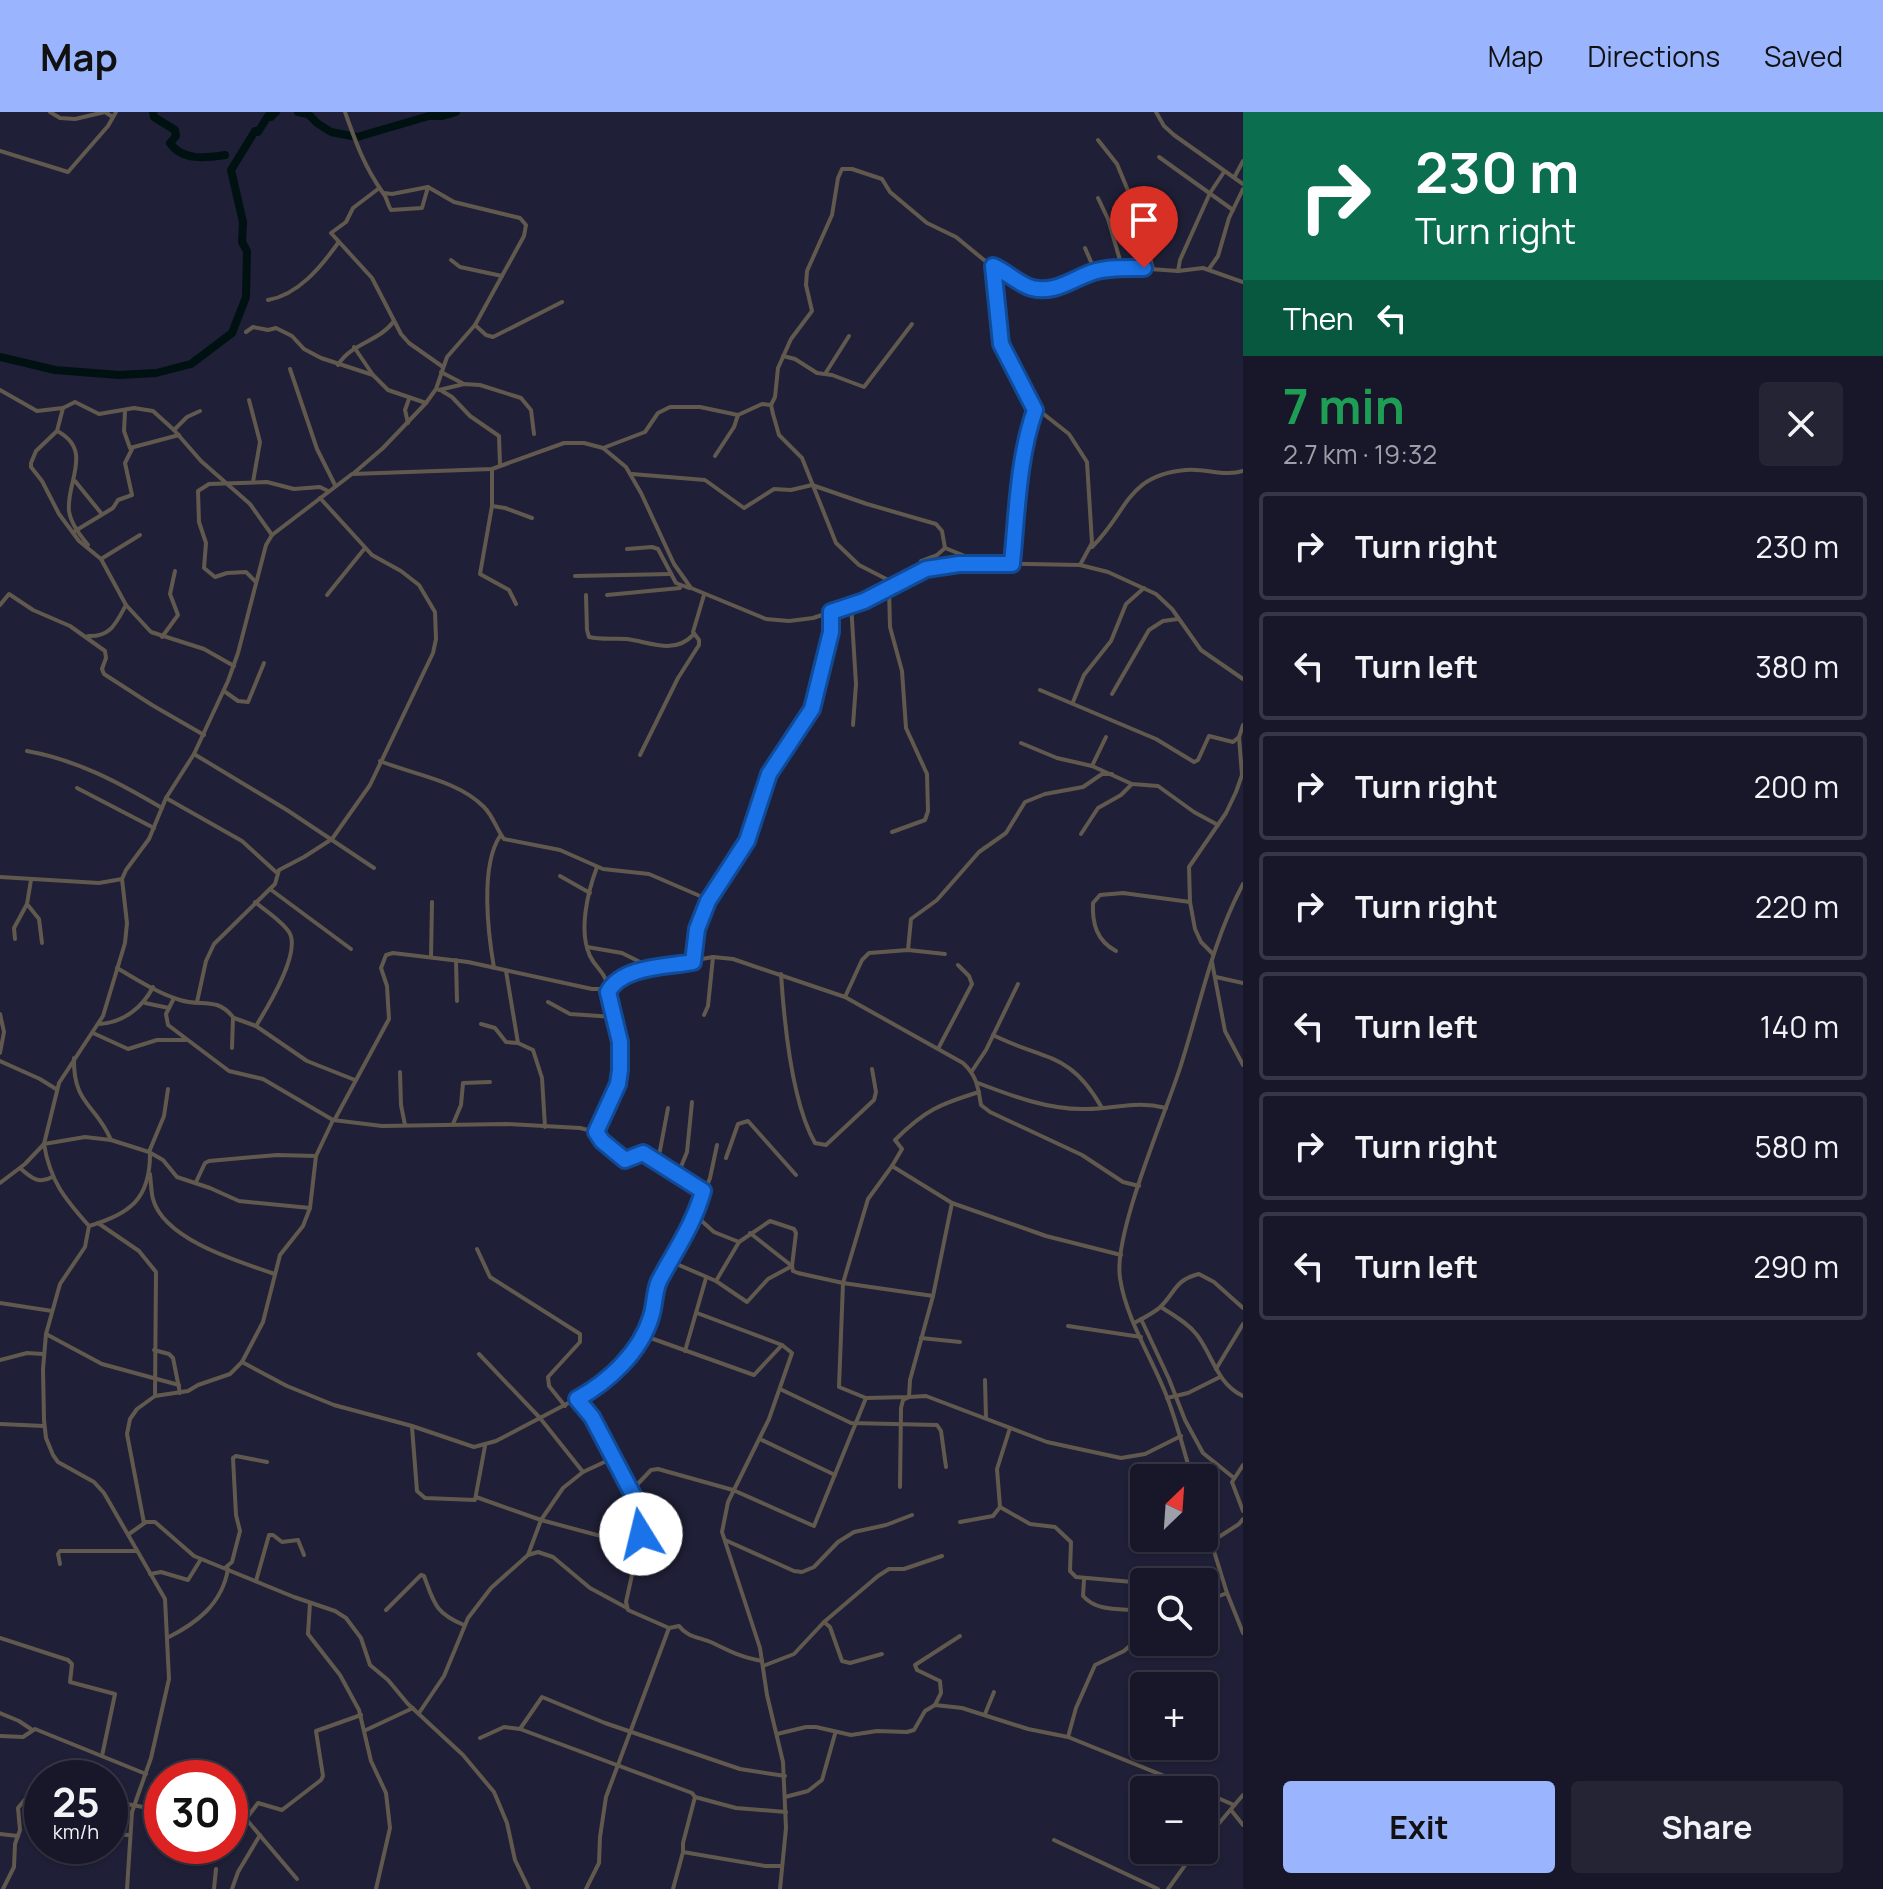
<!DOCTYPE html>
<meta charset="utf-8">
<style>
:root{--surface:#171729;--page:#242435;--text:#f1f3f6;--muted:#9e9fa8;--line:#363646;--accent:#9ab5fd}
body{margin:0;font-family:Manrope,sans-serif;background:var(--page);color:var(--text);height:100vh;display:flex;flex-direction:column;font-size:30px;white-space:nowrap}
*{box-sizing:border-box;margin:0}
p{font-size:26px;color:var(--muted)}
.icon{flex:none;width:44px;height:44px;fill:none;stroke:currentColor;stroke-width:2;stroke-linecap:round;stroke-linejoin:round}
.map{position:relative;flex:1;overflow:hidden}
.details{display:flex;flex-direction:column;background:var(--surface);width:640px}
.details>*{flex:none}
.banner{background:#0b6e4f;color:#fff;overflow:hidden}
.needle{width:52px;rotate:25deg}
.tools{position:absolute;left:1130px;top:1352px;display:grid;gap:16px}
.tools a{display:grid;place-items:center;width:88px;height:88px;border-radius:8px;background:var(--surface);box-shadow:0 2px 6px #0004,0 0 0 2px var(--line);font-size:40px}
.speed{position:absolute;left:24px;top:1648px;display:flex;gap:16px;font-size:40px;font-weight:700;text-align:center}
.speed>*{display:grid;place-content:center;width:104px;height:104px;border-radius:50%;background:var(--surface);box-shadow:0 2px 6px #0004,0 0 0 2px var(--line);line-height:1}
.speed small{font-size:20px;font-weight:400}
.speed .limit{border:12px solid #d22;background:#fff;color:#111}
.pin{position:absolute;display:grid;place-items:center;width:68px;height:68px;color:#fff;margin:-82px -34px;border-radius:50% 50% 50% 0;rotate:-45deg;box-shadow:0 0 8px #0007}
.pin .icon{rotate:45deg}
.me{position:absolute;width:88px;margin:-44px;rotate:351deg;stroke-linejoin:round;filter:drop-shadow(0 0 6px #0008)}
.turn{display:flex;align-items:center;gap:28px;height:168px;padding:0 40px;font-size:36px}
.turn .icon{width:104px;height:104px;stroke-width:2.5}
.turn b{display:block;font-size:56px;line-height:68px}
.then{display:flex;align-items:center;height:76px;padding:0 40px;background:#0003;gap:16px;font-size:30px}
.round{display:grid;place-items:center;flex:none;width:84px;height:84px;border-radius:8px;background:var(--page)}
.summary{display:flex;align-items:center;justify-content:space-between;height:136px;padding:0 40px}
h1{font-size:48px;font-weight:700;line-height:60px;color:#1e9e55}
.cta{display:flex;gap:16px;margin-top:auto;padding:16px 40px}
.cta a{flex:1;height:92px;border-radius:8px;background:var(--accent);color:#111;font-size:32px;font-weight:700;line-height:92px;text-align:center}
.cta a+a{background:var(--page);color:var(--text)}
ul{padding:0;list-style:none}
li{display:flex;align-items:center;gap:24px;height:108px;margin:0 16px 12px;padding:0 24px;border:4px solid var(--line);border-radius:8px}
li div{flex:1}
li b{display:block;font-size:30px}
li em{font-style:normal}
header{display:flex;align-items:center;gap:48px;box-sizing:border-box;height:112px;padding:0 40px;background:var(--accent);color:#111}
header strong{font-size:38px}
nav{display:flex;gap:44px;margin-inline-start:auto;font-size:28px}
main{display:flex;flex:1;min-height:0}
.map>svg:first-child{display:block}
</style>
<header>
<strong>Map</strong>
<nav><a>Map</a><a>Directions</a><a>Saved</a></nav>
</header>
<main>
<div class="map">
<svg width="1243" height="1777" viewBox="0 0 1243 1777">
<rect width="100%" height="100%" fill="#1f1f37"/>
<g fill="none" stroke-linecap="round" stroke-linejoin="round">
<g stroke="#001112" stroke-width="8">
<path d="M153 0 154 5 175 18 176 24 170 31C182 49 206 46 225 43"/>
<polyline points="298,0 308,2 317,11 331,20 357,25 429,4 442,4 456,0"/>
<polyline points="0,245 55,258 119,263 156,261 191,252 232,221 246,185 247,139 242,130 243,110 231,58 255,19 258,20 268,4 271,5 276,0"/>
</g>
<g stroke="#61594e" stroke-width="4">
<polyline points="50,0 60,6 75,7 105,0 111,4"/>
<path d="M345 0C356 31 364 54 383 81 387 85 387 92 391 98L422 96 428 75"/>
<polyline points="1156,0 1164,14 1174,23 1243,72"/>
<polyline points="1098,28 1117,52 1136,98 1153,157"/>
<polyline points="0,39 68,60 108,14 116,0"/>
<polyline points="1159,45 1233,98"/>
<polyline points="1235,64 1243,49"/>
<polyline points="378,77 353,96 346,110 331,121 372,166 401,222 409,231 443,255"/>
<polyline points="1098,86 1108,107 1122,155"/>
<polyline points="1085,136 1095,159"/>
<polyline points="451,148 460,155 502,164"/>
<polyline points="993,154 1001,232 1026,276 1031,292 1069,322 1087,350 1092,431 1080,453"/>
<polyline points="1209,157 1218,144 1229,106 1243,77"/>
<polyline points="1178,159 1180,148 1210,81 1224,60"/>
<path d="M268 188C298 183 321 155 338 131"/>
<polyline points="475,213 486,223 493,225 562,190"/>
<polyline points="246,220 253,215 268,218 276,216 292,224 304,237 321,246 373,263 388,278 426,291"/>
<polyline points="354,235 373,263"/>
<polyline points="783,244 795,247 817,261 832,263 864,275 912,212"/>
<path d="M338 253C351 231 379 230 394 209"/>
<polyline points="290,257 317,337 335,373"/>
<polyline points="441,260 464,272"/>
<polyline points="825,262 849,224"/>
<polyline points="0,278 37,299 63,296 75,290 99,302 134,296 153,299 174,318 201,349 250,392 272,423"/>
<polyline points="439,278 464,272 480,273 521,286 531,298 534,322"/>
<polyline points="442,279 452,285 470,304 499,324 500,353"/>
<polyline points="249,288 260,330 253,370"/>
<polyline points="63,296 57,319 36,339 31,351 31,355 42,369 59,402 79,429 101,447 126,493 151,520 204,537 234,554"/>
<polyline points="125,299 124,319 130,336 179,323"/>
<polyline points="408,311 405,298 409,287"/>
<polyline points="174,318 187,305 200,299"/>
<path d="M57 319C94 338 66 370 69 399 71 412 80 423 88 433"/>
<polyline points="603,336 645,320 658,301 670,295 700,295 738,303 762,292 771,293"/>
<polyline points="715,344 734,315 738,303"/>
<polyline points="492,357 492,394 480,462 509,478 516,492"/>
<polyline points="354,361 383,336 426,291 436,277 447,245 475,213 524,124 526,113 520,106 454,90 428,75 392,82 384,81"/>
<polyline points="632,362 705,368 744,396 774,377 791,378 812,373 867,392 936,412 942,419 945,436 980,450"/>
<polyline points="75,369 101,401"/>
<polyline points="492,394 505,396 532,406"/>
<polyline points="75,419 113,396 118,388 132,383 125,351 132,337"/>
<path d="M1092 435C1128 400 1126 363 1186 358 1206 356 1224 365 1243 359"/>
<polyline points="627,437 652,435 658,437 676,471 689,476"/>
<polyline points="101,447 140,423"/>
<path d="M1012 452C1017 400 1018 347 1035 298"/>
<polyline points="919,459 921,449 937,443 945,436"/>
<polyline points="575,464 671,462"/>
<polyline points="255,469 246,460 227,461 215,465 204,456 206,431 199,410 198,379 209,372 267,370 294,377 320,375 328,379"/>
<polyline points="896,472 859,453 836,431 802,346 779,323 773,302 771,293 775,285 778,256 791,227 812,199 806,173 807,159 832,103 838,66 842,57 852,57 882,67 890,80 927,111 956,125 984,148 1030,175 1051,177 1095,159 1122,155 1178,159 1203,156 1243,170"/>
<polyline points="889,476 890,515 902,559 906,616 927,662 928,699 925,708 892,720"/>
<polyline points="327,483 365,436"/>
<path d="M586 483 587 518 589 525C601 528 615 526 627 527 650 530 674 543 693 523"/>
<polyline points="607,483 680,476"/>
<polyline points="851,492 856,572 853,613"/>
<polyline points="0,493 9,482 33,498 70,514 105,539 106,546 102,557 104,562 152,593 204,623"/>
<path d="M88 524C111 525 116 511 126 493"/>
<polyline points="162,525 178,503 170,482 175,459"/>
<polyline points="1040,578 1156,627 1194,650 1198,648 1209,624 1233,630 1239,625"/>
<polyline points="224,579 238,589 248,590 264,551"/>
<polyline points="1112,582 1149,518 1163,509 1178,507"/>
<polyline points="1073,590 1084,563 1111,529 1126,492 1144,476"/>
<polyline points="1021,631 1057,646 1092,654 1132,672 1158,674 1194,700 1218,713"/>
<path d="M27 639C77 648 118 670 162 696"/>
<polyline points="194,642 287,698 374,756"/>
<polyline points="640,643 678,566 699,533 699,528 693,520 704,483"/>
<path d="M380 649C414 663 457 668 484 695 493 704 497 718 504 727L560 738 603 757 649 762 707 787 693 836V850"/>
<polyline points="1092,654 1106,625"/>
<polyline points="77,676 154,716"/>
<polyline points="166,686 242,729 276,760"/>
<polyline points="1081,722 1098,696 1121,683 1132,672"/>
<polyline points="560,764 590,781"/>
<polyline points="0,765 99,771 122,767"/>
<polyline points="31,768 27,792 39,807 42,831"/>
<polyline points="270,777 351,837"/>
<polyline points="708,789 747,729 769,662 812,597 831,520 831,500"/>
<path d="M255 790C266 799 282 809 289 820 302 840 267 896 256 914"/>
<polyline points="15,827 14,816 27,792"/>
<polyline points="587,835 622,841 652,856"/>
<polyline points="908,838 911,807 937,788 979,740 1006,721 1025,690 1045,682 1083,675 1102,662 1112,662"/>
<path d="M1116 839C1097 829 1092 812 1093 791L1100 783 1123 781 1190 790"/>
<polyline points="1213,842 1201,830 1195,817 1190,790 1189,755 1226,701 1236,680 1242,663 1239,625 1243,613"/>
<polyline points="431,845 432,790"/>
<polyline points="456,848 457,889"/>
<polyline points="1212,850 1225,919 1243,953"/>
<path d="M117 856C136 867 159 882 180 888 201 895 216 884 233 905L232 936"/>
<path d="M494 856C488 821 480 754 500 724"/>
<polyline points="506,859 518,931 533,938 542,966 545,1015"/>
<path d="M781 862C784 908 792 991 815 1031L826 1033 874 988 876 980 872 957"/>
<polyline points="1216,865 1243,871"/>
<polyline points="845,885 862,848 869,841 908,838 945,842"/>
<polyline points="174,886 166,902 168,913 229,959 263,967 333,1008"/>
<polyline points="197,890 206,849 214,832 275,772 279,758 304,745 332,727 370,673 433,541 436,527 435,500 419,473 401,459 372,443 320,386"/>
<polyline points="548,890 570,902 614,905"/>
<polyline points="145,891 169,896"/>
<polyline points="0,902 4,920 0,941"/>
<polyline points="704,903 708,894 713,845"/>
<polyline points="234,906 256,914 307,949 355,968"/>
<path d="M99 912C123 911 143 895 153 875"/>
<polyline points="481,912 495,916 506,930 518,931"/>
<polyline points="93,921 128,937 157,928 186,928"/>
<path d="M993 923C1045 949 1070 939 1102 996"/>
<polyline points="939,935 972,872 969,864 958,853"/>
<path d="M74 946C73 993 96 992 111 1028"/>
<polyline points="0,949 40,967 56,977"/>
<polyline points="972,959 986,938 1018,872"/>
<polyline points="400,960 401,993 405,1013"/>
<path d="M978 971C1012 984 1049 998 1086 997 1116 997 1135 988 1166 996"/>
<path d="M979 980C940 992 925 998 895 1028L902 1037 892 1054 952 1091 1046 1124 1121 1143"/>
<path d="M335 1007 389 907 387 874 381 856 386 843 393 841 468 850 592 877H609C604 858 597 858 590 844 578 819 588 779 597 755"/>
<polyline points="453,1012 461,993 463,971 490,970"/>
<polyline points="596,1020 602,1029 625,1048 643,1041 703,1079"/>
<polyline points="149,1040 164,1004 168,977"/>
<polyline points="726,1046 738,1012 748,1009 796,1063"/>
<polyline points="658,1049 668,996"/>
<polyline points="892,1054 868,1087 843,1171 839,1275 866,1286 909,1285 910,1268 933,1184 952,1091"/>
<path d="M20 1056C30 1065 39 1073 52 1065"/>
<path d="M150 1062C151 1070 151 1079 153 1087 164 1128 240 1150 275 1162"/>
<polyline points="678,1062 687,1040 692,990"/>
<polyline points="196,1070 205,1051 209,1049 277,1043 316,1044"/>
<polyline points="0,1071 25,1052 44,1032 59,971 103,904 125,831 127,811 122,767 126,758 149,727 166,686 194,642 228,569 238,541 266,433 272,423 352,362 492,357 564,331 584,331 603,336 626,355 641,381 674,452 691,476 766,507 789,509 813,506 864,489 919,459 933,455 982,451 1080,453 1108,460 1156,482 1172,497 1201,538 1243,567"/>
<polyline points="695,1103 714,1120 739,1130 770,1109 794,1117 796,1121 792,1154 793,1159 798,1161 843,1171 933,1184"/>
<polyline points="98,1111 139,1139 156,1160 155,1284"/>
<path d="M89 1114C130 1102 150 1087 150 1042"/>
<polyline points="750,1121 792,1154"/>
<polyline points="477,1137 490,1165 580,1222 580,1230 548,1265 549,1274 565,1294"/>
<polyline points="672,1150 716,1169 747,1190 768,1167 792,1154"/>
<polyline points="716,1169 739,1130"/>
<polyline points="0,1191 52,1199"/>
<path d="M1161 1195C1173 1203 1188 1211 1197 1223 1213 1244 1217 1272 1243 1284"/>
<polyline points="697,1201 782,1233 792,1241 769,1307 728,1390 722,1420 760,1536 767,1583 783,1650 786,1716 780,1777"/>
<polyline points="1141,1207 1169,1267 1185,1308 1203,1341 1234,1366"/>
<path d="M1134 1211C1142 1207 1151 1202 1158 1197 1175 1183 1173 1168 1199 1162L1214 1170 1243 1196"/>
<polyline points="1068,1214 1141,1225"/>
<polyline points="46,1222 102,1252 179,1273"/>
<polyline points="645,1224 754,1263 782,1233"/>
<polyline points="921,1226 960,1230"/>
<polyline points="154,1238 169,1242 173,1246 180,1281"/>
<polyline points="685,1239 706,1166"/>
<polyline points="479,1242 540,1306 583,1360"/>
<polyline points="0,1248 27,1241 43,1242"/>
<polyline points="242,1250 287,1274 334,1293 412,1314 474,1335 496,1329 595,1277 632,1240 644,1224 651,1206 657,1174 698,1097 710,1066 717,1033"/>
<polyline points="1216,1257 1243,1212"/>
<polyline points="985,1268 986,1306"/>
<polyline points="780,1277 851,1311 937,1313 941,1319 946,1355"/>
<polyline points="1167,1286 1188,1281 1220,1265"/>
<path d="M577 1287 592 1305 642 1400 641 1422 626 1490 628 1498 669 1516 679 1514C688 1526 700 1525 713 1531 731 1540 741 1545 762 1549"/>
<polyline points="0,1312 44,1314"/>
<polyline points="412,1315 417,1379 425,1386 475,1388 485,1334"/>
<polyline points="760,1327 835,1363"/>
<polyline points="1243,1353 1232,1370 1243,1399"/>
<path d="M1192 1366C1184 1339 1177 1311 1167 1285 1152 1246 1126 1207 1120 1166 1113 1122 1165 1003 1180 956 1200 894 1212 830 1243 772"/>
<polyline points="900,1375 901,1296 903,1288 909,1285 926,1284 1047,1330 1121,1346 1145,1342 1181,1324"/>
<polyline points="632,1378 651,1358 658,1357 733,1378 814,1414 866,1286"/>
<polyline points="476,1385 541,1408 638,1434"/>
<polyline points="1000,1395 1030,1412 1055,1415 1071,1430 1070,1459 1076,1465 1144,1471"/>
<polyline points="1204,1407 1227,1481 1243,1521"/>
<polyline points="960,1410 993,1404 1000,1395 997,1357 1010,1316"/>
<path d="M144 1411 127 1322 130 1307 137 1297 155 1284 188 1279 198 1273 230 1262 242 1250 263 1210 280 1143 303 1114 310 1096 316 1044 333 1008 382 1014 506 1012 580 1016 596 1020 618 972 620 958V930L608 880 618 867 652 856 713 845 733 847 845 885 963 951C977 964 978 975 981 993L990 1000 1082 1043 1123 1070 1139 1074"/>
<polyline points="129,1422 146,1410 155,1410 194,1444 294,1485 335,1499 346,1506 361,1526 370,1553 388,1568 408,1592 463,1643 494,1680 507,1711 515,1748 529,1777"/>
<polyline points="725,1428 794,1459 802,1460 814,1455 838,1430 854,1420 886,1413 912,1403"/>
<polyline points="1211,1430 1239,1412 1243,1407"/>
<polyline points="528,1443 538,1440 553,1445 590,1476 627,1496"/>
<polyline points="60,1452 58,1442 60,1439 137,1439"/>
<polyline points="225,1456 232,1450 240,1419 236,1403 233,1346 236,1344 267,1350"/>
<polyline points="150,1462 161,1460 188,1468 201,1447"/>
<path d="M1084 1468 1083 1484C1098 1501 1123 1496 1144 1499"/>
<polyline points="256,1469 269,1423 273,1423 282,1430 298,1428 304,1443"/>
<polyline points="1204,1490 1227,1481"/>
<polyline points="310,1491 308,1522 340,1563 359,1598 371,1649 386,1681 390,1716 376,1777"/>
<path d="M386 1498 421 1463 424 1464C434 1491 435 1501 464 1513"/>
<polyline points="824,1510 830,1515 842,1549 850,1551 882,1542"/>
<polyline points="0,1526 68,1548 72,1552 70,1570 115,1582 102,1644"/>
<path d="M167 1526C197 1511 222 1492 228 1457"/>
<polyline points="763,1554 794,1542 824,1510 878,1464 889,1457 904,1457 942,1444"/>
<polyline points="935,1593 941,1581 940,1569 917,1558 915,1553 960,1524"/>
<polyline points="0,1601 19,1609 31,1617"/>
<polyline points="419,1601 444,1564 468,1506 491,1476 528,1443 541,1408 563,1376 583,1360 613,1346"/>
<polyline points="985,1602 994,1580"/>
<polyline points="520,1617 542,1585 605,1611 740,1657 785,1664"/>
<polyline points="366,1618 413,1596"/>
<polyline points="777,1622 806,1615 816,1615 851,1623 877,1619 907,1620 914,1618 925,1599 935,1593 962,1596 1028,1617 1068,1625 1199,1678"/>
<polyline points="0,1624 23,1625 35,1617 146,1662"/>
<polyline points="1068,1625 1076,1596 1095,1553 1124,1539 1144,1521"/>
<polyline points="480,1626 504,1615 520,1617 692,1681 695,1685 683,1731 683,1740 765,1754 782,1754"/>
<polyline points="1204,1680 1234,1693"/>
<polyline points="695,1685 736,1696 786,1700"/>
<polyline points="785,1685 808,1679 822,1668 835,1622"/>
<polyline points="110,1689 143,1695 162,1703"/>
<polyline points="1231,1698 1243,1713"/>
<polyline points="0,1722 18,1724"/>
<polyline points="110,1722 129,1723"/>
<polyline points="1054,1728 1158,1777"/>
<polyline points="1204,1729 1243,1683"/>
<polyline points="297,1767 246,1707 258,1691 282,1698 321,1668 323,1664 316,1619 361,1603"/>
<polyline points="3,1777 14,1755 15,1732 20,1718 18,1696 27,1685 42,1682"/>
<path d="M127 1777 132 1700 151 1646 169 1567 165 1487 104 1381 94 1370 58 1350 53 1343 46 1326 44 1308 43 1257 46 1222 60 1172 85 1135 89 1114C65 1087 50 1069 44 1032L85 1025 111 1028 149 1040 163 1048 177 1065 210 1076 239 1089 310 1096"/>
<polyline points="214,1777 216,1757"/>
<polyline points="232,1777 238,1760 260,1723"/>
<polyline points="586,1777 599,1751 600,1725 606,1685 669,1516"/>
<polyline points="673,1777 683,1740"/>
<polyline points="1168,1777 1196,1738"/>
</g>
</g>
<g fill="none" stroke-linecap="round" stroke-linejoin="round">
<defs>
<path id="route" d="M641 1422 642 1400 592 1305 577 1287C608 1270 640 1241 651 1205 655 1193 654 1180 659 1169 675 1139 694 1112 703 1079L643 1041 625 1048 602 1029 596 1020 618 972 620 958V930L608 880C622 854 666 855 693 850L697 817 708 789 747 729 769 662 812 597 831 520V500L864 489 926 457 959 452H1012C1017 401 1018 346 1035 298L1001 232 993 154C1007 160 1018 172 1032 176 1055 182 1072 167 1093 160 1109 155 1127 156 1144 156"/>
</defs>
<use href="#route" stroke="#114b97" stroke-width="20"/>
<use href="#route" stroke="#1a73e8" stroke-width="14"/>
</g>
</svg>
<div class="tools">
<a><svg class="needle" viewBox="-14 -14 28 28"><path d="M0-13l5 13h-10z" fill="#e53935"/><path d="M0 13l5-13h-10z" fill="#9e9fa8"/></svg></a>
<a><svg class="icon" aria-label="search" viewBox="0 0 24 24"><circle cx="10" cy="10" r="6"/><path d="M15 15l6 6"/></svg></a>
<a>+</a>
<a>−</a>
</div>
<div class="speed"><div>25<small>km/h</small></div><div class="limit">30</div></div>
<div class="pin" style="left:1144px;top:156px;background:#d93025"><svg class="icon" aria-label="arrive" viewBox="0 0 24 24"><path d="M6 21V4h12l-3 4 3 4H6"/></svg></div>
<svg class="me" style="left:641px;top:1422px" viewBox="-20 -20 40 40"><circle r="19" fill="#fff"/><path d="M0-13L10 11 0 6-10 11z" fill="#1a73e8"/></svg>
</div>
<section class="details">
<div class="banner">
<div class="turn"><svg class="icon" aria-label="right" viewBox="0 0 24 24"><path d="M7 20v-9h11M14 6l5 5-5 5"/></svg><div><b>230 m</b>Turn right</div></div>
<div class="then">Then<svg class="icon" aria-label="left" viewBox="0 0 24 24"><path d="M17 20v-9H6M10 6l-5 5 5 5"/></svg></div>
</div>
<div class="summary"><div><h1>7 min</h1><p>2.7 km · 19:32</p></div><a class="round"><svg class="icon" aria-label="close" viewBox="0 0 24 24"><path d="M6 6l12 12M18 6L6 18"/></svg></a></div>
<ul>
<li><svg class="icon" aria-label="right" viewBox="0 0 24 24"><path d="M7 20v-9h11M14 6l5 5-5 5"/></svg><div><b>Turn right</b></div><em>230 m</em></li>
<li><svg class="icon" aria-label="left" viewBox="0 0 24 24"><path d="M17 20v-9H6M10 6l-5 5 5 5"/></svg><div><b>Turn left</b></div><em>380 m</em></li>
<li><svg class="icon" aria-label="right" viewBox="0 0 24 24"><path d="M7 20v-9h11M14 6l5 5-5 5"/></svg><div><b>Turn right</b></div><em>200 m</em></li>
<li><svg class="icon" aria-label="right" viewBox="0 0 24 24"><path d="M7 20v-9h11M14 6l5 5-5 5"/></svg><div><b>Turn right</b></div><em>220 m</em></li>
<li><svg class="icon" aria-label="left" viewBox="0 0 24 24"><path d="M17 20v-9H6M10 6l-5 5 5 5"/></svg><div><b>Turn left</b></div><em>140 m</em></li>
<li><svg class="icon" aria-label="right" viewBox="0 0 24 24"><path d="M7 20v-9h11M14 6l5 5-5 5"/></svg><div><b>Turn right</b></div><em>580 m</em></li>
<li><svg class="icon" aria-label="left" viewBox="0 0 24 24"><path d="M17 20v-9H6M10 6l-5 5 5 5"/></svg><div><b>Turn left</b></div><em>290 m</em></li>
</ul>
<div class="cta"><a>Exit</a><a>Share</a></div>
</section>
</main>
